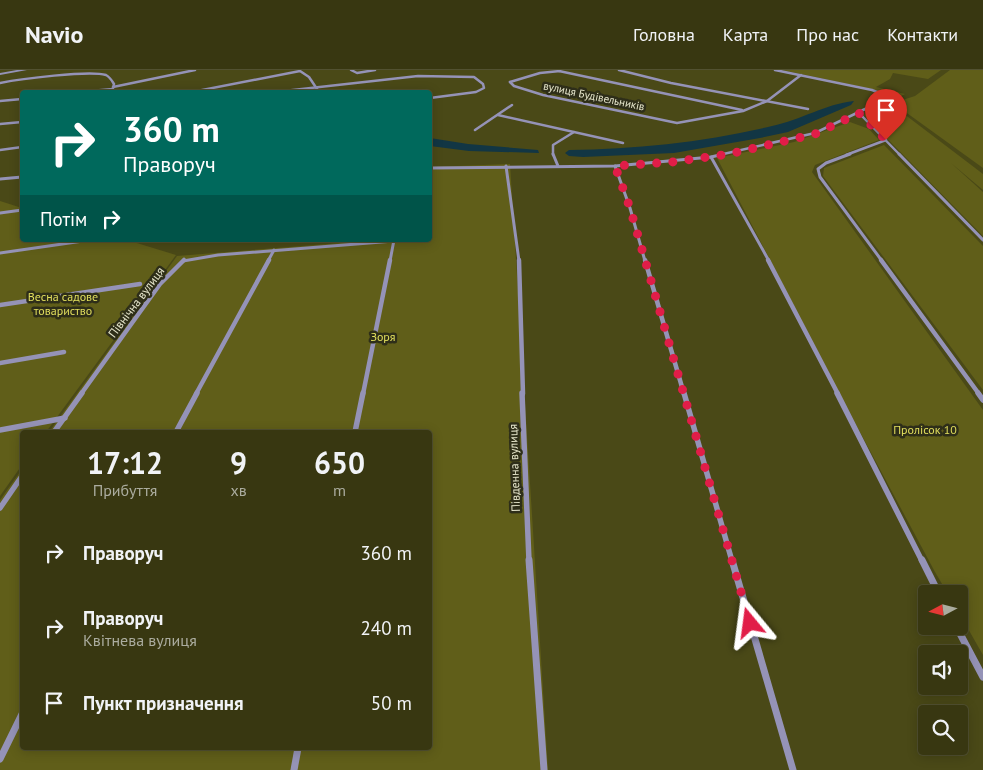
<!DOCTYPE html>
<html lang="uk">
<meta charset="utf-8">
<style>
:root{--surface:#383711;--page:#43421f;--text:#f1f3f6;--muted:#abac9f;--line:#525131}
body{margin:0;font-family:"PT Sans",sans-serif;background:var(--page);color:var(--text);height:100vh;display:flex;flex-direction:column;font-size:19px;white-space:nowrap}
*{box-sizing:border-box;margin:0}
p{font-size:16px;color:var(--muted)}
.icon{flex:none;width:28px;height:28px;fill:none;stroke:currentColor;stroke-width:2;stroke-linecap:round;stroke-linejoin:round}
.map{position:relative;flex:1;overflow:hidden}
.side{position:absolute;left:20px;top:360px;width:412px;height:320px;display:flex;flex-direction:column;background:var(--surface);border-radius:5px;box-shadow:0 2px 12px #0003,0 0 0 1px var(--line)}
.side>*{flex:none}
.top-card{position:absolute;left:20px;top:20px;width:412px;height:152px;border-radius:5px;box-shadow:0 2px 12px #0003,0 0 0 1px var(--line);background:#00695c;color:#fff;overflow:hidden}
.needle{width:32px;rotate:263deg}
.controls{position:absolute;left:918px;top:515px;display:grid;gap:10px}
.controls a{display:grid;place-items:center;width:50px;height:50px;border-radius:5px;background:var(--surface);box-shadow:0 2px 12px #0003,0 0 0 1px var(--line);font-size:25px}
.pin{position:absolute;display:grid;place-items:center;width:42px;height:42px;color:#fff;margin:-51px -21px;border-radius:50% 50% 50% 0;rotate:-45deg;box-shadow:0 0 5px #0007}
.pin .icon{rotate:45deg}
.me{position:absolute;width:55px;margin:-28px;rotate:344deg;stroke-linejoin:round;filter:drop-shadow(0 0 4px #0008)}
.turn{display:flex;align-items:center;gap:18px;height:105px;padding:0 20px;font-size:22px}
.turn .icon{width:65px;height:65px;stroke-width:2.5}
.turn b{display:block;font-size:35px;line-height:42px}
.then{display:flex;align-items:center;height:48px;padding:0 20px;background:#0003;gap:10px;font-size:19px}
.eta{display:flex;justify-content:space-evenly;align-items:center;height:85px;text-align:center}
.eta b{font-size:30px;font-weight:700;line-height:35px}
ul{padding:0;list-style:none}
li{display:flex;align-items:center;gap:15px;height:75px;padding:0 20px}
li div{flex:1}
li b{display:block;font-size:19px}
li em{font-style:normal}
header{display:flex;align-items:center;gap:30px;box-sizing:border-box;height:70px;padding:0 25px;background:var(--surface);border-bottom:1px solid var(--line)}
header strong{font-size:24px}
nav{display:flex;gap:28px;margin-inline-start:auto;font-size:18px}
.map>svg:first-child{display:block}
</style>
<header>
<strong>Navio</strong>
<nav><a>Головна</a><a>Карта</a><a>Про нас</a><a>Контакти</a></nav>
</header>
<div class="map">
<svg width="983" height="700" viewBox="0 0 983 700">
<rect width="100%" height="100%" fill="#4a4917"/>
<g fill="#605e19">
<polygon points="782,0 941,0 928,9 893,3 890,9 876,17 905,24 899,27 889,26 872,19"/>
<polygon points="950,0 983,0 983,98 893,33 915,26"/>
<polygon points="891,34 983,104 983,120 951,93 983,122 983,166 864,45 886,35 889,38 887,35"/>
<polygon points="850,52 869,59 879,70 815,95 812,102 983,340 983,585 959,543 959,524 948,524 935,502 853,349 717,88 794,72"/>
<polygon points="884,75 983,176 983,320 823,106 824,98"/>
<polygon points="510,94 548,700 0,700 0,430 22,399 22,678 430,678 430,362 49,362 177,186 378,170 430,170 430,97"/>
<polygon points="0,131 22,138 22,170 127,170 176,185 46,362 22,362 22,395 0,426"/>
</g>
<g fill="#123644">
<path d="M854 31 851 35 788 62 760 68 674 83 583 87 569 86 565 83 569 80C636 79 706 72 772 56 801 50 825 34 854 31Z"/>
<polygon points="430,68 468,74 538,80 539,83 469,81 430,76"/>
</g>
<g fill="none" stroke-linecap="round" stroke-linejoin="round">
<g stroke="#9593b7" stroke-width="2.5">
<polyline points="351,0 357,3 375,0"/>
<polyline points="619,0 671,13 808,39"/>
<polyline points="559,1 742,40"/>
<polyline points="510,12 514,16 543,25 677,53 743,41 767,31 801,5"/>
<polyline points="510,12 540,3 560,1"/>
<path d="M0 13C20 9 89 0 106 5 110 7 112 11 114 14L112 22"/>
<polyline points="113,17 195,0"/>
<polyline points="79,22 113,19"/>
<polyline points="192,22 300,1 309,7 319,22"/>
<polyline points="275,22 418,6 474,7 483,14 484,18 476,22 430,28"/>
<polyline points="0,31 22,29"/>
<polyline points="859,43 900,85"/>
<polyline points="498,45 623,73"/>
<polyline points="0,54 22,52"/>
<polyline points="475,60 512,35"/>
<polyline points="0,80 22,77"/>
<polyline points="553,85 553,75 574,62"/>
<polyline points="719,85 815,63 886,29 882,24 872,20 775,0"/>
<polyline points="846,85 886,70"/>
</g>
<g stroke="#9593b7" stroke-width="3">
<polyline points="553,84 558,96"/>
<polyline points="850,84 826,93 818,99 820,107 882,191"/>
<polyline points="899,84 983,170"/>
<polyline points="711,87 769,191"/>
<polyline points="506,96 519,191"/>
<polyline points="615,96 630,138 645,191"/>
<polyline points="430,98 615,96 711,87 724,84"/>
<polyline points="0,109 22,107"/>
<polyline points="0,143 22,140"/>
<polyline points="0,183 90,170"/>
<polyline points="183,191 218,185 394,171"/>
<polyline points="268,191 274,180"/>
<polyline points="390,191 394,170"/>
</g>
<g stroke="#9593b7" stroke-width="4.5">
<polyline points="519,190 523,324"/>
<polyline points="645,190 684,324"/>
<polyline points="768,190 838,324"/>
<polyline points="881,190 979,324"/>
<polyline points="0,235 140,214"/>
<polyline points="0,293 64,282"/>
<polyline points="81,324 160,214 184,190"/>
<polyline points="196,324 269,190"/>
<polyline points="363,324 390,190"/>
</g>
<g stroke="#9593b7" stroke-width="5.5">
<polyline points="522,323 529,491"/>
<polyline points="684,323 732,491"/>
<polyline points="837,323 922,491"/>
<polyline points="978,323 983,330"/>
<polyline points="0,360 65,348"/>
<polyline points="54,362 82,323"/>
<polyline points="176,362 197,323"/>
<polyline points="355,362 363,323"/>
<polyline points="0,438 22,406"/>
</g>
<g stroke="#9593b7" stroke-width="7">
<polyline points="529,490 544,700"/>
<polyline points="732,490 793,700"/>
<polyline points="922,490 939,524"/>
<polyline points="956,556 983,607"/>
<polyline points="0,689 22,644"/>
<polyline points="294,700 298,678"/>
</g>
<polygon fill="#9593b7" fill-rule="evenodd" points="17,0 27,0 0,5 0,3"/>
</g>
<g fill="none" stroke-linecap="round" stroke-linejoin="round">
<polyline stroke="#e11d48" stroke-width="9" stroke-dasharray="0 16.2" points="750,553 630,138 615,96 672,92 729,84 815,64 859,43 886,70"/>
</g>
<g text-anchor="middle" dominant-baseline="central" stroke-width="5" stroke-linejoin="round" paint-order="stroke">
<g font-size="11" fill="#e6e6cc" stroke="#2e2e19">
<text transform="translate(594 26) rotate(12)">вулиця Будівельників</text>
</g>
<g font-size="12" fill="#e2df5d" stroke="#2e2e19">
<text x="63" y="226">Весна садове<tspan x="63" dy="14">товариство</tspan></text>
<text x="383" y="266">Зоря</text>
<text x="925" y="359">Пролісок 10</text>
</g>
<g font-size="12" fill="#e6e6cc" stroke="#2e2e19">
<text transform="translate(136 232) rotate(-53)">Північна вулиця</text>
<text transform="translate(514 398) rotate(-92)">Південна вулиця</text>
</g>
</g>
</svg>
<div class="controls">
<a><svg class="needle" viewBox="-14 -14 28 28"><path d="M0-13l5 13h-10z" fill="#e53935"/><path d="M0 13l5-13h-10z" fill="#abac9f"/></svg></a>
<a><svg class="icon" aria-label="sound" viewBox="0 0 24 24"><path d="M4 9h4l5-4v14l-5-4H4zM17 9q2 3 0 6"/></svg></a>
<a><svg class="icon" aria-label="search" viewBox="0 0 24 24"><circle cx="10" cy="10" r="6"/><path d="M15 15l6 6"/></svg></a>
</div>
<div class="pin" style="left:886px;top:70px;background:#d93025"><svg class="icon" aria-label="arrive" viewBox="0 0 24 24"><path d="M6 21V4h12l-3 4 3 4H6"/></svg></div>
<svg class="me" style="left:750px;top:553px" viewBox="-20 -20 40 40"><path d="M0-17L14 15 0 8-14 15z" fill="#e11d48" stroke="#fff" stroke-width="4"/></svg>
<div class="top-card">
<div class="turn"><svg class="icon" aria-label="right" viewBox="0 0 24 24"><path d="M7 20v-9h11M14 6l5 5-5 5"/></svg><div><b>360 m</b>Праворуч</div></div>
<div class="then">Потім<svg class="icon" aria-label="right" viewBox="0 0 24 24"><path d="M7 20v-9h11M14 6l5 5-5 5"/></svg></div>
</div>
<section class="side">
<div class="eta">
<div><b>17:12</b><p>Прибуття</p></div>
<div><b>9</b><p>хв</p></div>
<div><b>650</b><p>m</p></div>
</div>
<ul>
<li><svg class="icon" aria-label="right" viewBox="0 0 24 24"><path d="M7 20v-9h11M14 6l5 5-5 5"/></svg><div><b>Праворуч</b></div><em>360 m</em></li>
<li><svg class="icon" aria-label="right" viewBox="0 0 24 24"><path d="M7 20v-9h11M14 6l5 5-5 5"/></svg><div><b>Праворуч</b><p>Квітнева вулиця</p></div><em>240 m</em></li>
<li><svg class="icon" aria-label="arrive" viewBox="0 0 24 24"><path d="M6 21V4h12l-3 4 3 4H6"/></svg><div><b>Пункт призначення</b></div><em>50 m</em></li>
</ul>
</section>
</div>
